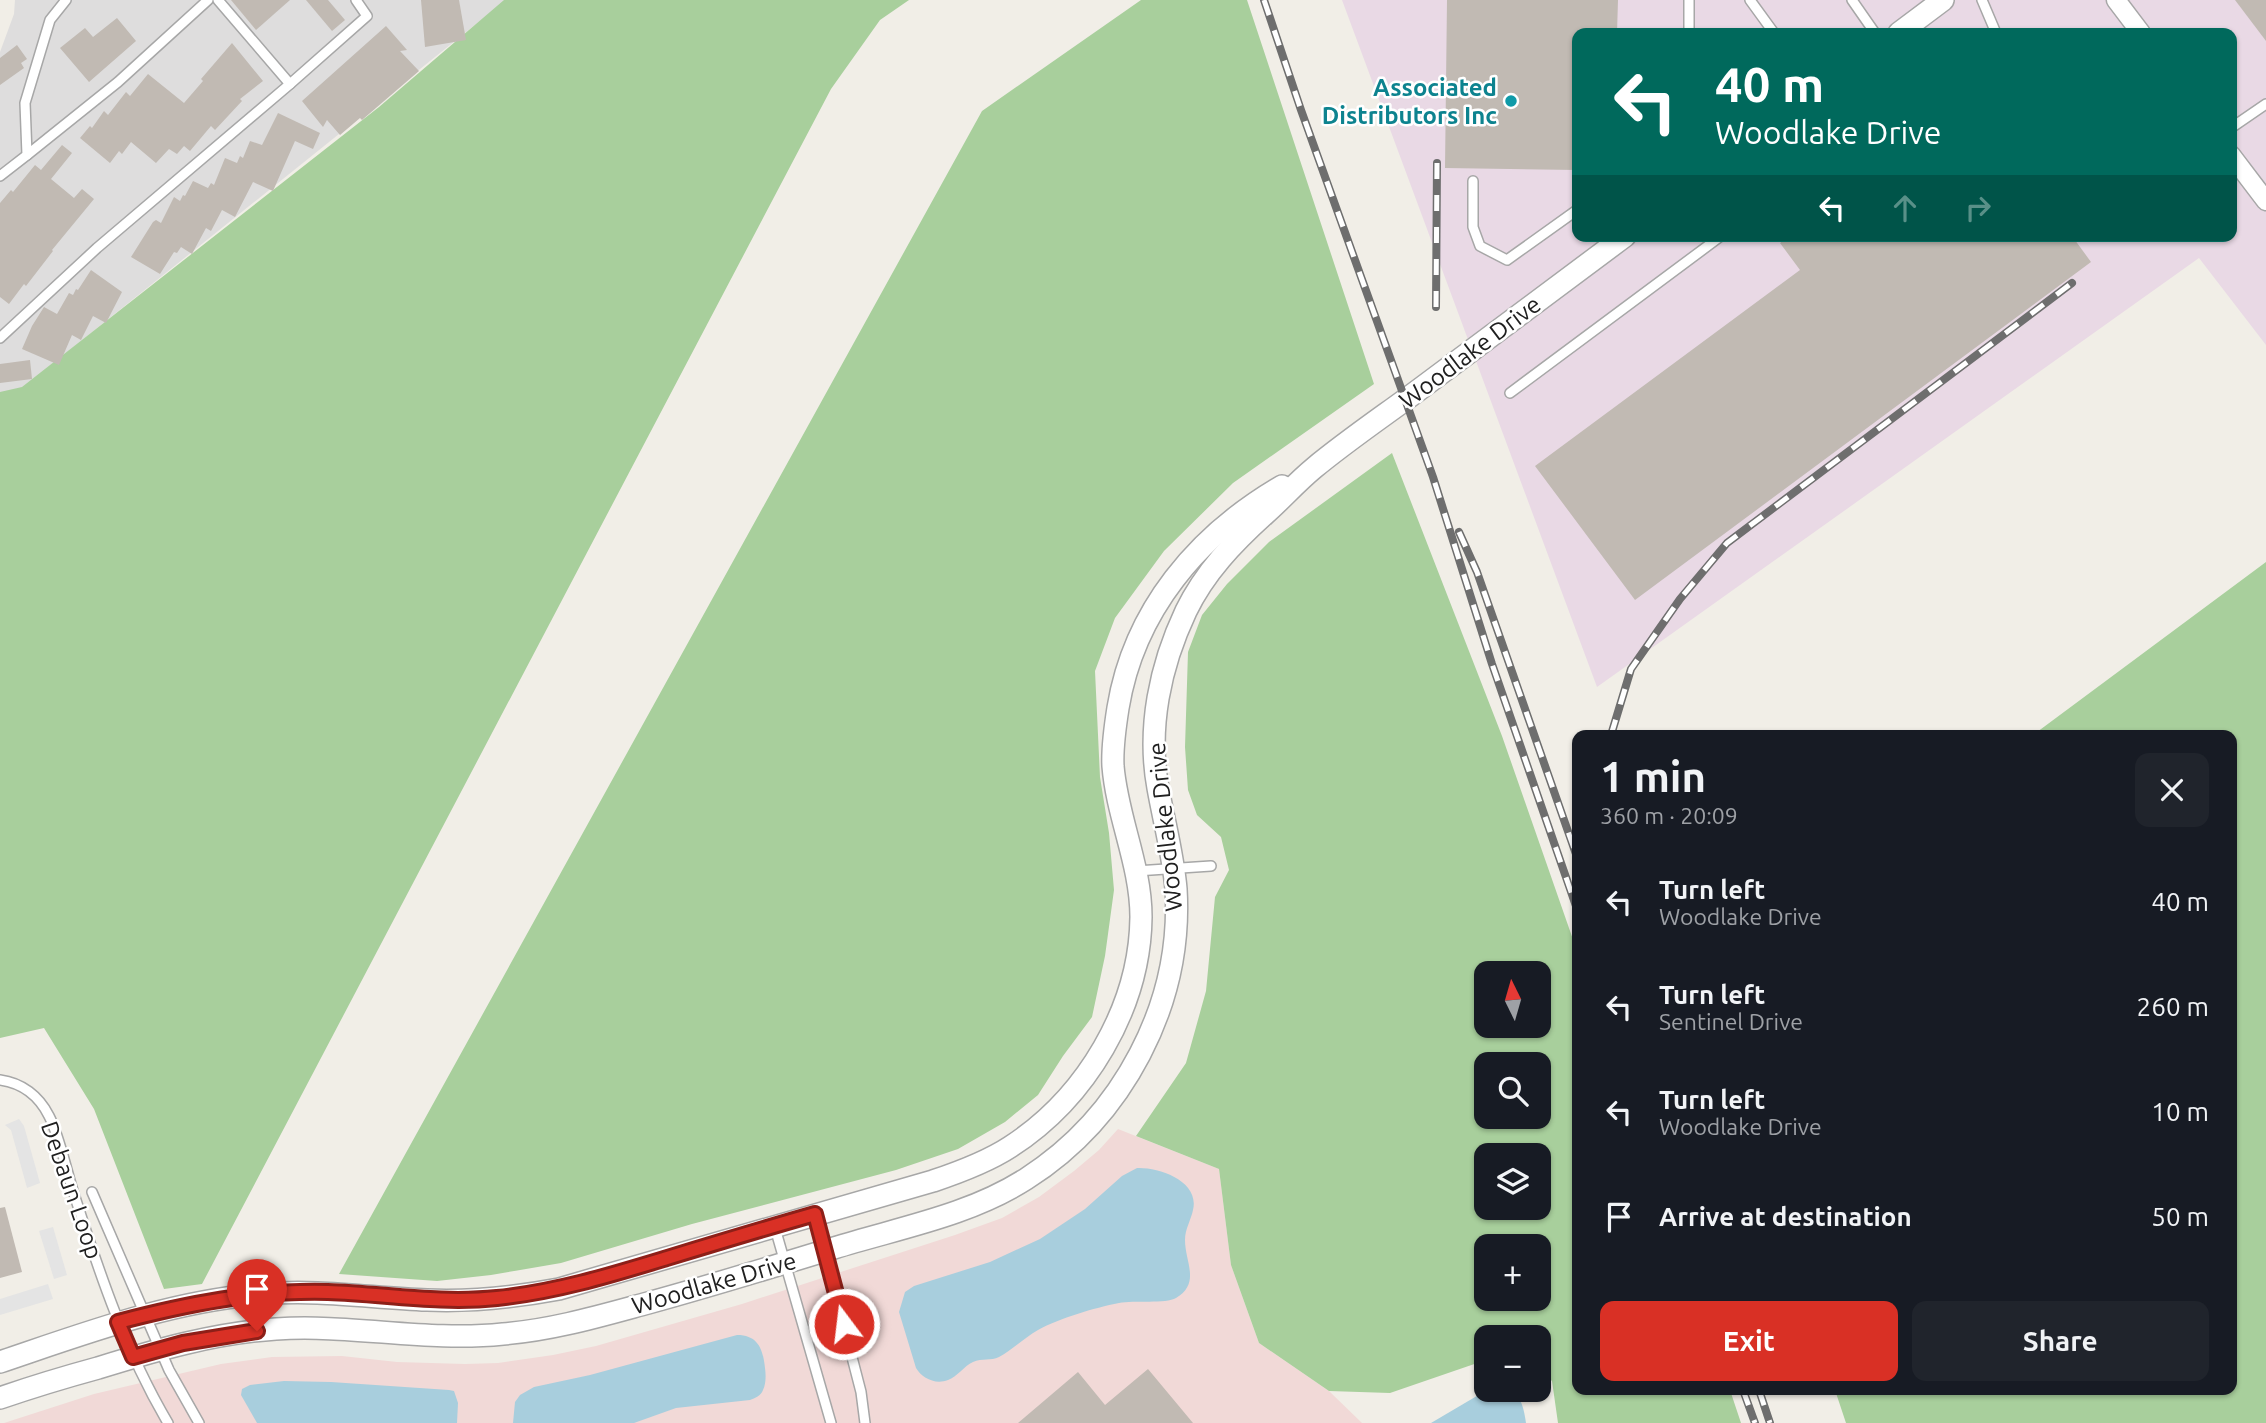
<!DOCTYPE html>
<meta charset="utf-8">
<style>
:root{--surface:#171b24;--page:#20242c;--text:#f1f3f6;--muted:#9ea1a6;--accent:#d93025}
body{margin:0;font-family:Ubuntu,sans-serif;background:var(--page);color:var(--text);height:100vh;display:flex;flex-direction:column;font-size:26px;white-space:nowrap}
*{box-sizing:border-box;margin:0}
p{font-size:23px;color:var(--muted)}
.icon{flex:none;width:38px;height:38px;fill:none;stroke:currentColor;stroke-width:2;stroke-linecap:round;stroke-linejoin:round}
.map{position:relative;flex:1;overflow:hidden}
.sheet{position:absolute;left:1572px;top:730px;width:665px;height:665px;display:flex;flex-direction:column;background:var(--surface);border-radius:14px;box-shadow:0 2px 5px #0004}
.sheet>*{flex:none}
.guide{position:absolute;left:1572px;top:28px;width:665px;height:214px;border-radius:14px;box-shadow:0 2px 5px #0004;background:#00695c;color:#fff;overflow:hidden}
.needle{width:46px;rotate:355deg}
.fabs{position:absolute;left:1474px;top:961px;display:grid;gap:14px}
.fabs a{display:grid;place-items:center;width:77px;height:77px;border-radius:14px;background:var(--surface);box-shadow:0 2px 5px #0004;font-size:35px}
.pin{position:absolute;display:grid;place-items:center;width:60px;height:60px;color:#fff;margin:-72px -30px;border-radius:50% 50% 50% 0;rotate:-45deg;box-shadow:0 0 7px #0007}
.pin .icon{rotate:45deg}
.me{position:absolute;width:77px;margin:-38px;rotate:345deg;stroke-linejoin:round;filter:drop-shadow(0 0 5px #0008)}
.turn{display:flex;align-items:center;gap:24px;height:147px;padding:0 28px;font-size:32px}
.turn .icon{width:91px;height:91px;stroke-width:2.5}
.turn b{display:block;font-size:49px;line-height:60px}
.lanes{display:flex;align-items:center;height:66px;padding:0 28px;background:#0003;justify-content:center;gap:35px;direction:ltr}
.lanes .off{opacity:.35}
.round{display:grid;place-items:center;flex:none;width:74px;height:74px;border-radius:14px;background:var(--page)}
.head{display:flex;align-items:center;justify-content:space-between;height:119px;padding:0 28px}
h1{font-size:42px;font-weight:700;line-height:52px}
.primary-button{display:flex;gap:14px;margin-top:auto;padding:14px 28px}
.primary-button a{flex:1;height:80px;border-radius:14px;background:var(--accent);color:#fff;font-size:28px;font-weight:700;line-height:80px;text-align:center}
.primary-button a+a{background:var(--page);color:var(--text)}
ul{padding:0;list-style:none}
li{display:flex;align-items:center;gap:21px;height:105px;padding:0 28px}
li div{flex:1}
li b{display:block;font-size:26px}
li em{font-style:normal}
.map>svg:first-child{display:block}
</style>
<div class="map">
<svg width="2266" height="1423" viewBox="0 0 2266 1423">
<rect width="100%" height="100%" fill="#f1eee7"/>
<polygon fill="#dedddd" points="15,0 506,0 0,406 0,52 14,14"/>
<polygon fill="#f1d9d7" points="1118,1129 1219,1169 1231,1265 1259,1343 1329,1391 1362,1423 4,1423 94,1394 221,1364 272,1357 342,1356 397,1362 465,1364 498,1363 553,1355 596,1346 742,1304 955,1235 1002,1218 1039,1197 1074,1171 1099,1150"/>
<path fill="#e9d9e5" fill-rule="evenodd" d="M1342 0H2266V345L2199 258 1597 687ZM1577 33H2231V236H1577Z"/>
<g fill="#a8cf9c" fill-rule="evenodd">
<polygon points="504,0 909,0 880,20 831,89 202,1284 164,1289 94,1109 44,1028 0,1038 0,392 22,387 379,107"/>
<polygon points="1141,0 1247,0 1374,384 1233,483 1164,551 1115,618 1095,671 1100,777 1109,833 1114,890 1105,956 1092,1017 1063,1056 1038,1095 1005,1122 958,1149 896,1170 692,1224 561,1263 491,1275 437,1281 339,1274 982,111"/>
<path d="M1392 453 1502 736 1577 951V1390H1730L1741 1423H1558L1552 1381 1538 1368V1337H1486V1360L1390 1393 1329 1391 1259 1343 1231 1265 1219 1169 1136 1136 1186 1063 1206 991 1215 897 1229 870 1221 837 1197 815 1188 790 1185 747 1188 652 1202 615 1227 584 1269 542ZM1486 973H1538V1026H1486ZM1486 1064H1538V1116H1486ZM1486 1155H1538V1208H1486ZM1486 1246H1538V1298H1486Z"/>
<polygon points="2266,562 2266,1423 1846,1423 1835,1390 2231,1390 2231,735 2033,735"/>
</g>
<g fill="#e4e4e4">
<polygon points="19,1119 24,1126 40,1183 27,1188 11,1130 5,1125"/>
<polygon points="53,1227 67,1275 54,1279 39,1231"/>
<polygon points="48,1284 53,1299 0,1315 0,1299"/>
</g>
<g fill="#a8cedd">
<path d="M1137 1168C1159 1167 1200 1181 1193 1210 1191 1220 1185 1229 1185 1240 1185 1262 1201 1283 1176 1298 1166 1304 1134 1300 1119 1303 1094 1308 1060 1318 1038 1330 1024 1338 1012 1350 999 1357 991 1361 982 1358 973 1362 964 1366 957 1377 948 1380 935 1385 922 1378 916 1368L899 1312 905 1292 914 1286 990 1262 1040 1239 1085 1209 1122 1176Z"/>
<path d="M737 1335C758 1335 763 1349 765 1368 766 1375 766 1384 763 1390 761 1396 755 1398 750 1400L676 1408 634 1423H513L515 1402 520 1395 534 1387 590 1375Z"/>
<polygon points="284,1381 331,1382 449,1390 454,1391 458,1403 457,1423 257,1423 241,1395 242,1389 250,1385"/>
<path d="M1487 1390H1512C1522 1398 1524 1410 1526 1423H1431Z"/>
</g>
<g fill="#c1bab3">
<polygon points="231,0 290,0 256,30"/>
<polygon points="306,0 328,0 345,20 332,31"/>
<polygon points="421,0 459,0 466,40 425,47"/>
<polygon points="1447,0 1618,0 1617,33 1577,33 1577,170 1445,168"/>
<polygon points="2235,0 2266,0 2266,41"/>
<polygon points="117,18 136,41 89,82 60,48 85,28 93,37"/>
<polygon points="386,26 407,50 400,51 419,71 362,120 360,118 340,135 327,120 323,127 302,101"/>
<polygon points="232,43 263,81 240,99 242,101 215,130 211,126 190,151 184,146 177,154 169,149 156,163 131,142 122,154 119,151 110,163 80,138 90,126 92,128 104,111 108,115 126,92 130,96 148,74 184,103 203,81 201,79"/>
<polygon points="17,45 27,59 21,63 24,68 0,85 0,58"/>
<polygon points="278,113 320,133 313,149 295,141 273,191 253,182 235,217 222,210 211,231 206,228 192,254 181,247 177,253 174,252 160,274 131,257 153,222 156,220 161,223 174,197 180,201 183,195 185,196 193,181 208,188 211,183 214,185 225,158 237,163 240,156 243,158 250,141 262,145"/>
<polygon points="62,145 72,153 51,179 74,198 82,189 94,199 52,250 53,251 26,286 24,284 9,304 0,297 0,203 11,190 13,192 35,165 41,170"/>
<polygon points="1789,236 2072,236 2091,262 1635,600 1535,466 1800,270 1780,243"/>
<polygon points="91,270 122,292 106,323 93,316 81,340 72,335 59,365 22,349 32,326 44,307 57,314 69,293 73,295 76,289 78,290"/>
<polygon points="30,360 32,379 0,383 0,364"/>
<polygon points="5,1207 22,1272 0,1278 0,1208"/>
<polygon points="1148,1369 1193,1423 1018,1423 1078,1372 1105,1405"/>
</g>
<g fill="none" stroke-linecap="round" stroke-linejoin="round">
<defs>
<g id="service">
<polyline points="218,0 290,84"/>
<polyline points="1750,0 1774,33"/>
<polyline points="1852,0 1875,33"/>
<polyline points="1982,0 1996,33"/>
<polyline points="1689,33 1689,0"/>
<polyline points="2231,128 2266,104"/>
<polyline points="27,155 118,82 208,0"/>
<polyline points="0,176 27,155 25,103 50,20 66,0"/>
<polyline points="1473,181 1473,227 1480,246 1507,260 1577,210"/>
<polyline points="0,338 97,248 290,84 367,16 356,0"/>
<polyline points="1510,393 1721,236"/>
<polyline points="1136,871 1211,866"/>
<path d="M0 1080C22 1083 39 1096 49 1116 60 1137 67 1174 75 1197 100 1275 126 1352 168 1423"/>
<polyline points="92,1192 169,1370 199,1423"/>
<polyline points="815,1214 861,1392 865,1423"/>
<polyline points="775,1228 831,1423"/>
</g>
<g id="minor">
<polyline points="2116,0 2141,33"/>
<polyline points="2231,155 2266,201"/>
</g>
<g id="tertiary">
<polyline points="1899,33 1943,0"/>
<path d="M0 1362C86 1333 171 1301 262 1294 318 1289 372 1298 427 1300 471 1302 516 1297 559 1289L933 1181C960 1172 987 1162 1010 1147 1086 1098 1140 1008 1141 917 1141 865 1117 817 1113 766 1112 747 1115 727 1118 708 1134 610 1198 535 1282 486"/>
<path d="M0 1398C32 1387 65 1377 98 1368 156 1350 215 1333 276 1329 352 1324 427 1342 503 1334 553 1330 600 1316 648 1303 710 1286 772 1267 834 1248 898 1228 968 1216 1026 1179 1123 1117 1183 1004 1176 889 1173 854 1164 822 1158 788 1147 728 1160 666 1186 611 1205 572 1233 543 1265 514 1282 499 1297 482 1314 468 1349 439 1388 413 1424 386 1491 336 1558 286 1625 236"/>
</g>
</defs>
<use href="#service" stroke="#a7a7a7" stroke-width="12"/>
<use href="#minor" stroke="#a7a7a7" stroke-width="21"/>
<use href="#tertiary" stroke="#a7a7a7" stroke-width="24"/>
<use href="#service" stroke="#fff" stroke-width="9"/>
<use href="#minor" stroke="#fff" stroke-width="18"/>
<use href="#tertiary" stroke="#fff" stroke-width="21"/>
<defs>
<g id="rail">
<polyline points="1264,0 1301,110 1433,477 1492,664 1577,909"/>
<polyline points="1436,307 1437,163"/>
<polyline points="1459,532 1477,572 1577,857"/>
<polyline points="1611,735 1631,669 1680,599 1727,543 2072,283"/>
<polyline points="1743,1390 1755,1423"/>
<polyline points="1759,1390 1770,1423"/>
</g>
</defs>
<use href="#rail" stroke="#6e6e6e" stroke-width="8"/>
<use href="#rail" stroke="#fff" stroke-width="5" stroke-dasharray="16" stroke-linecap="butt"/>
</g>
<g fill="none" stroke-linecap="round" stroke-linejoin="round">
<defs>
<path id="route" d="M257 1331 183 1343 133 1357 118 1322C187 1304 256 1290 328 1292 385 1294 440 1304 497 1298 556 1292 611 1275 667 1258 716 1243 766 1228 815 1214L844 1324"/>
</defs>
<use href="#route" stroke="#8d1f18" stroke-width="18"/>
<use href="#route" stroke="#d93025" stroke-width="12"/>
</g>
<circle fill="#0f9aa8" stroke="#fff" stroke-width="2.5" cx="1511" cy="101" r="7"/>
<g text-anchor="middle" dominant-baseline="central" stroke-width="5" stroke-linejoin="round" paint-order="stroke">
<g font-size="24" font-weight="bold" fill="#0d838f" stroke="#fff" text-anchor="end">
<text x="1497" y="87">Associated<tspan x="1497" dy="28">Distributors Inc</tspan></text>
</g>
<g font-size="24" fill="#202020" stroke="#fff">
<text transform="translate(1470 352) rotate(-37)">Woodlake Drive</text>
<text transform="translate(1165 827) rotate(-96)">Woodlake Drive</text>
<text transform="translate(72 1190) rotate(71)">Debaun Loop</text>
<text transform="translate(714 1283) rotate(-16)">Woodlake Drive</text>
</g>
</g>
</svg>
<div class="fabs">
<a><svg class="needle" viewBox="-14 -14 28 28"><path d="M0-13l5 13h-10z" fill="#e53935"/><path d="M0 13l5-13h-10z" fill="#9ea1a6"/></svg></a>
<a><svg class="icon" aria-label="search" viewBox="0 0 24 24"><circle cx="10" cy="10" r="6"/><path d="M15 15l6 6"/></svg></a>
<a><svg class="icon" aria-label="layers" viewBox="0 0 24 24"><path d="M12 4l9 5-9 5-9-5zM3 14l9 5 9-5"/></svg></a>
<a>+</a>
<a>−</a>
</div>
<div class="pin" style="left:257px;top:1331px;background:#d93025"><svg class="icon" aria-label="arrive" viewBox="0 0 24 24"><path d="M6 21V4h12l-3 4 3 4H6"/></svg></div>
<svg class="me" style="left:844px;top:1324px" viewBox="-20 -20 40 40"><circle r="17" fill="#d93025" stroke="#fff" stroke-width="3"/><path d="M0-11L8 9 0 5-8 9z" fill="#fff"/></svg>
<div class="guide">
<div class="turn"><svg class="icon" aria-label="left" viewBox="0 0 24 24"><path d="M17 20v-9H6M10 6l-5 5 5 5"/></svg><div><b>40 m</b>Woodlake Drive</div></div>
<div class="lanes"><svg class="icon" aria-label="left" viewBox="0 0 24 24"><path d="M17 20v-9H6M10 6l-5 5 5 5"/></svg><svg class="icon off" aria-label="ahead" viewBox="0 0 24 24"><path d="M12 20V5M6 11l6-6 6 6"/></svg><svg class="icon off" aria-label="right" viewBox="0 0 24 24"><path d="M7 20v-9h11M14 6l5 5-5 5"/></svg></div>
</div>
<section class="sheet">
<div class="head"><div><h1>1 min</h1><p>360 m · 20:09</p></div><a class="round"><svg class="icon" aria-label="close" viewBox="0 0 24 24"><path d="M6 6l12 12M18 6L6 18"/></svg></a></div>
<ul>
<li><svg class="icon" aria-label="left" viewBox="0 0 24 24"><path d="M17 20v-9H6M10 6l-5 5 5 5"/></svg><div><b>Turn left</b><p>Woodlake Drive</p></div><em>40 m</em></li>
<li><svg class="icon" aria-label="left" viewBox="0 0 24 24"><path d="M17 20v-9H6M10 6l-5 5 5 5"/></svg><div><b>Turn left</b><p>Sentinel Drive</p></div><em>260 m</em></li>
<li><svg class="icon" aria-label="left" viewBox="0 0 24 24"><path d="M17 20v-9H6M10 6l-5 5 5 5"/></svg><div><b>Turn left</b><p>Woodlake Drive</p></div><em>10 m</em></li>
<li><svg class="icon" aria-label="arrive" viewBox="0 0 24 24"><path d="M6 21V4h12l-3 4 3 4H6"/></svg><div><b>Arrive at destination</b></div><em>50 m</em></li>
</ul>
<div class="primary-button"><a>Exit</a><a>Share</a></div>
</section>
</div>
